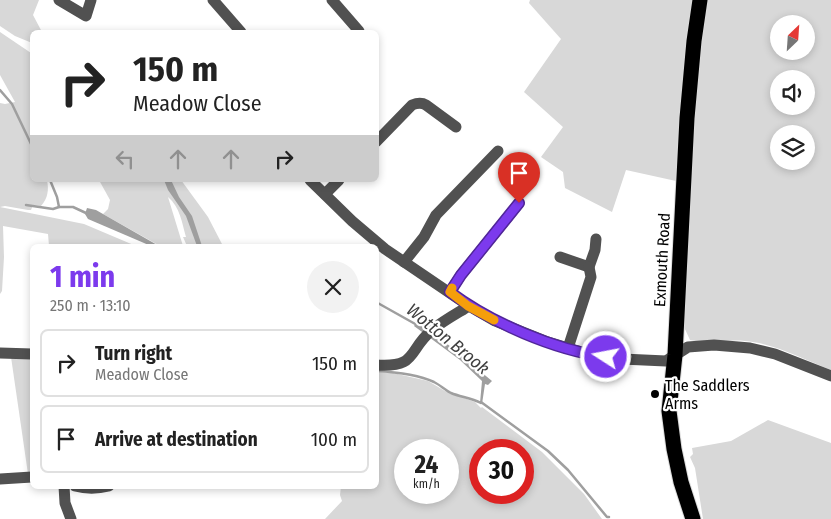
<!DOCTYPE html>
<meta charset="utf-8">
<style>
:root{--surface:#fff;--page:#f2f2f2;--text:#222;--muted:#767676;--line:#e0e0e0;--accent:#7c3aed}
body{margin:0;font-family:"Fira Sans Condensed",sans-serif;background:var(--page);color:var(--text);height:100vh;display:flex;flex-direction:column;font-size:19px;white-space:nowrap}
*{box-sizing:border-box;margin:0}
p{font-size:16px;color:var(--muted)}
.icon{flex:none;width:28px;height:28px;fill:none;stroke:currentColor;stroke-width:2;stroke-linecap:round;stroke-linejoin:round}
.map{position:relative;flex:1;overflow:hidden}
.details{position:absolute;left:30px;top:244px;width:349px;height:245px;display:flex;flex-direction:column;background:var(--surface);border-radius:8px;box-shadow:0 2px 8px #0003}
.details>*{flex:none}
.guide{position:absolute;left:30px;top:30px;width:349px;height:152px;border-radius:8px;box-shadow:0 2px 8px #0003;background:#fff;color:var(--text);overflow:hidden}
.needle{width:32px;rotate:25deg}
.fabs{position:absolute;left:770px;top:15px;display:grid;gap:10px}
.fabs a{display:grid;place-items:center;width:45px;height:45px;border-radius:50%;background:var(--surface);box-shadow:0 2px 8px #0003;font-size:25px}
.speed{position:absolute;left:394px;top:439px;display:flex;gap:10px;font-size:25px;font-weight:700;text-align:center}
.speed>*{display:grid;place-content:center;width:65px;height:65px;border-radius:50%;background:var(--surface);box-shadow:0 2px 8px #0003;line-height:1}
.speed small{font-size:12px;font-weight:400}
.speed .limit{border:8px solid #d22;background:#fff;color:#111}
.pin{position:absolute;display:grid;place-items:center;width:42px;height:42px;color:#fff;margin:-51px -21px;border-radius:50% 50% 50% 0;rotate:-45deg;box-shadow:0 0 5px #0007}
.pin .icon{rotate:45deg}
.me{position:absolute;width:55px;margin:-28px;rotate:281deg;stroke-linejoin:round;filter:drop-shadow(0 0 4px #0008)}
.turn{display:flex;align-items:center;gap:18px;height:105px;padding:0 20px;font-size:22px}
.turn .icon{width:65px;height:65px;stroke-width:2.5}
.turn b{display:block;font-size:35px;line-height:42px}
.lanes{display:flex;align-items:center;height:48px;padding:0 20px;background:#0003;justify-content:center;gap:25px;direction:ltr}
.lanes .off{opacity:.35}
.round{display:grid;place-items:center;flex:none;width:52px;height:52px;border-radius:26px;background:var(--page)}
.overview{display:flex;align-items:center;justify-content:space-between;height:85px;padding:0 20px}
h1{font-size:30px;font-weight:700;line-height:38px;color:var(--accent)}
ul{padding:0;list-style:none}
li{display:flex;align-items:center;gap:15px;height:68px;margin:0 10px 8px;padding:0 10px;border:2px solid var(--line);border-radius:8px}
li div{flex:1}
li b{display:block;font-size:19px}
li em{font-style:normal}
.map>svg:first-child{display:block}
</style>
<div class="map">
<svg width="831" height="519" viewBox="0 0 831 519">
<rect width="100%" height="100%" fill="#fff"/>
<g fill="#d8d8d8" fill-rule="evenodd">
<polygon points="0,0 39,0 33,15 42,32 32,32 32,43 15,36 0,26"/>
<polygon points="530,0 693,0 683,73 676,181 626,170 612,212 565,188 563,172 541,157 563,127 524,92 561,39 529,3"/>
<path d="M706 0H831V370C805 360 773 343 745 341 727 339 709 344 690 340L684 327 694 69ZM779 24H806V51H779ZM779 79H806V106H779ZM779 134H806V161H779Z"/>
<path d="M0 32 31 53 32 52V180H47C49 190 48 198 41 206L33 205 31 210H28L5 206 0 207V103L5 104 15 102 0 75Z"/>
<path d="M99 180H181L208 217 223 246H187L183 237H186C182 223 180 207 168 197L183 246H160L103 214 108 209 110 200Z"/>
<polygon points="0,207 84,224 136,246 49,246 48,234 3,226 4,257 2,291 0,294"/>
<polygon points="11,357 32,358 32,475 28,474"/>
<path d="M376 372 393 373 428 381 445 391 475 402 481 408 482 407 542 452 584 494 602 519H325L342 501 340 495 341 486H376ZM405 450H448V492H405ZM480 450H522V492H480Z"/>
<polygon points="768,420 831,443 831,519 703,519 695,468 690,457 693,454 692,448 731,441"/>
</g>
<g fill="#9f9f9f">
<polygon points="164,180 171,180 179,197 192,216 202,246 197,246 186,216 168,190"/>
<polygon points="87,208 96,210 159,246 151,246 88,219 85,214"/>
<polygon points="416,323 434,333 492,381 488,385 485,384 482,404 480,403 482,381 460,360 414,326"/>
</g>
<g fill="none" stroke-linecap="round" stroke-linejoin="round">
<g stroke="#9f9f9f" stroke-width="2.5">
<polyline points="0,90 12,104 32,146"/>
<polyline points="50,180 57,197 59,207 73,207 86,213"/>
<polyline points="26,205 53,209 59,207"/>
<polyline points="376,302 417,325"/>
<path d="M376 371C395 372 417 374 434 382 440 385 445 390 451 393 461 397 471 398 481 403"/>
<polyline points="481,402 548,451 568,470 607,517 609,517"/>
</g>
<defs>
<polyline id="highway" points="693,519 681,482 674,449 669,411 675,355 687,118 694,41 700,0"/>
</defs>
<use href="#highway" stroke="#dbdbdb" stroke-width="17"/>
<g stroke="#515151" stroke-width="11">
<polyline points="59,0 86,16 91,0"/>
<polyline points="213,0 241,32"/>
<polyline points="332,0 359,31"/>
<path d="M376 142 412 105C417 103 421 102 426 105L456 127"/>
<polyline points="310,180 352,221 385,249 469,306 495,321 548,342 591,355 622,359 666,361 688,347 714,345 750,348 775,354 831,376"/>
<polyline points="325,194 339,180"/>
<polyline points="560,257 589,267 595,250 596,239"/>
<polyline points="404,262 424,237 436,215 498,151"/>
<polyline points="450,292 461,275 519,203"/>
<polyline points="568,348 591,277 589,267"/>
<polyline points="0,353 32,354"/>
<path d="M376 365C418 368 407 351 432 330 443 321 456 314 469 306"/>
<polyline points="0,479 32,477"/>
<polyline points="64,486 65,503 71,519"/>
<path d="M75 486C86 489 97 489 109 486"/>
</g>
<use href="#highway" stroke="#000" stroke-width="15"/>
</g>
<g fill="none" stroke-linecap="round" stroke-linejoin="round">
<defs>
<path id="route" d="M519 203 461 275 450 292C492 323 554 350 606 357"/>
</defs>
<use href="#route" stroke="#51269a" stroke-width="12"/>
<use href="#route" stroke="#7c3aed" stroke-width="9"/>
<polyline stroke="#f59e0b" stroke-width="9" points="452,288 450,292 468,306 494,320"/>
</g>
<circle fill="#000" stroke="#fff" stroke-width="2" cx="655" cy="394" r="5"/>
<g text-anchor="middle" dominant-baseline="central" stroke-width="4.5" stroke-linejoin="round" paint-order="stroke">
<g font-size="16" fill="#000" stroke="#fff">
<text transform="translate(662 260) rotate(-87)">Exmouth Road</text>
</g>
<g font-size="16" fill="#000" stroke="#fff" text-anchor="start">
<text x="665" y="385">The Saddlers<tspan x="665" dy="18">Arms</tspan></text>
</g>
<g font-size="18" font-style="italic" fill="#404040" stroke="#fff">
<text transform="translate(448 339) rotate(39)">Wotton Brook</text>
</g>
</g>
</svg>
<div class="fabs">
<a><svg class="needle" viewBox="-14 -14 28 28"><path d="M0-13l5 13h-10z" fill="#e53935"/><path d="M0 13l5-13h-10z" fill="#767676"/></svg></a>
<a><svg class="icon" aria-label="sound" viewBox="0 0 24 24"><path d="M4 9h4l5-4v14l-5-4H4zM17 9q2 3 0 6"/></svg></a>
<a><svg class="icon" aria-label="layers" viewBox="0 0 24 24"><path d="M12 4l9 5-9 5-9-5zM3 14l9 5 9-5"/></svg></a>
</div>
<div class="speed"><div>24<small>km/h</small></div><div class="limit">30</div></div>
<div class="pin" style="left:519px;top:203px;background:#d93025"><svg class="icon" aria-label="arrive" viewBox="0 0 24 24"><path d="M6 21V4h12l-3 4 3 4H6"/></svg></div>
<svg class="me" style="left:606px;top:357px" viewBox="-20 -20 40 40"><circle r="17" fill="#7c3aed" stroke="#fff" stroke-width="3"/><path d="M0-11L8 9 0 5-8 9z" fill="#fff"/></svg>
<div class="guide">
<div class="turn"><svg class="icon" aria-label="right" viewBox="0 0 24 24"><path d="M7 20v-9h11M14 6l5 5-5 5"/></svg><div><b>150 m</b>Meadow Close</div></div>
<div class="lanes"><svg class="icon off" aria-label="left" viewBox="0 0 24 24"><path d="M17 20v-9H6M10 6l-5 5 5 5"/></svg><svg class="icon off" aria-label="ahead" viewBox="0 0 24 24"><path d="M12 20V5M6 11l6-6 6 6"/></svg><svg class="icon off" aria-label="ahead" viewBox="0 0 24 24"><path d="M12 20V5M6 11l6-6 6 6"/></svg><svg class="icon" aria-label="right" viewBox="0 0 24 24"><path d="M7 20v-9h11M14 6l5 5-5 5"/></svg></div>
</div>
<section class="details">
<div class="overview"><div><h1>1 min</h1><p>250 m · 13:10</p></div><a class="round"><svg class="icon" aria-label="close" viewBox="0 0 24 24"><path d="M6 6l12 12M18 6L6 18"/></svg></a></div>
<ul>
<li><svg class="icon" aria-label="right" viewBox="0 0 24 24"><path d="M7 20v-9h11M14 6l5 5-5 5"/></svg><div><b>Turn right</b><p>Meadow Close</p></div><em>150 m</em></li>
<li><svg class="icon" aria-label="arrive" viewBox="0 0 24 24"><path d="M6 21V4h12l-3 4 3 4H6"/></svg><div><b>Arrive at destination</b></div><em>100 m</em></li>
</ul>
</section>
</div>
